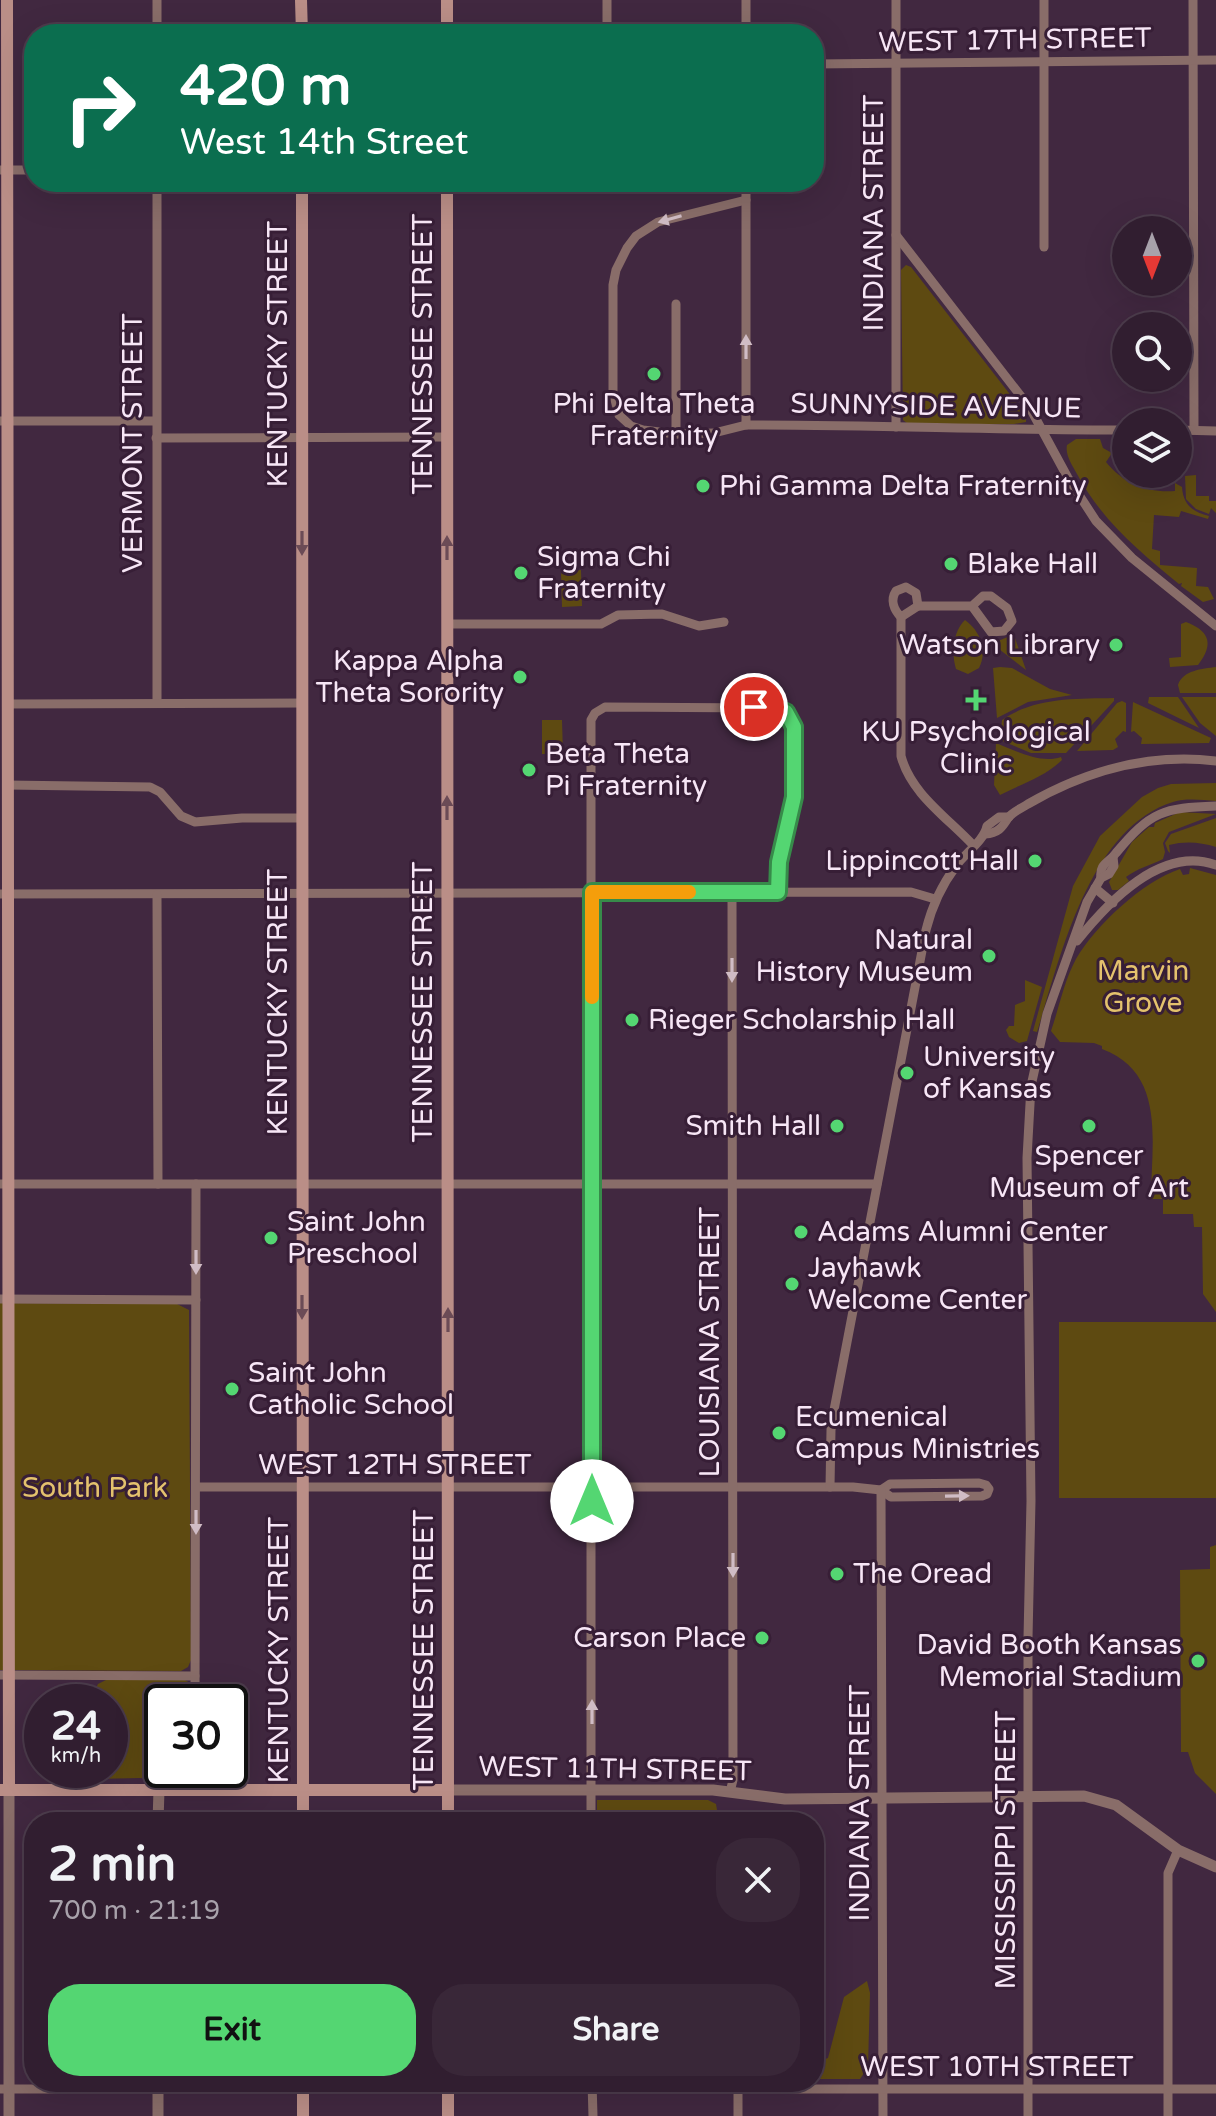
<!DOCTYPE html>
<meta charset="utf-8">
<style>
:root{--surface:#311e30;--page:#392738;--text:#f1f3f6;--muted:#a8a2ab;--line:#4c3c4c;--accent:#54d672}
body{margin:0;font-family:"Varela Round",sans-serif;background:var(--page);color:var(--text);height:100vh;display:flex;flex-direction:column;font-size:30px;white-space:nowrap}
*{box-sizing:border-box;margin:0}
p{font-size:26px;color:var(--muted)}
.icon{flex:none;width:44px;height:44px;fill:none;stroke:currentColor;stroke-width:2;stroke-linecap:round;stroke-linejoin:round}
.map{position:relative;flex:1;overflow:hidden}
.side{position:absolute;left:24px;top:1812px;width:800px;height:280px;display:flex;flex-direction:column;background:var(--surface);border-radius:32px;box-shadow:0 8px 32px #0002,0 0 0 2px var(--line)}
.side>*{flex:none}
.guide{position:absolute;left:24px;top:24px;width:800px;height:168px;border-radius:32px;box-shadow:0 8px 32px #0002,0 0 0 2px var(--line);background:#0b6e4f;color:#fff;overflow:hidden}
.needle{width:52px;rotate:180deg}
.fabs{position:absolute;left:1112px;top:216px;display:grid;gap:16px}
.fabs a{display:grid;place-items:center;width:80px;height:80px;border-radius:50%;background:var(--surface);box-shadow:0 8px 32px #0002,0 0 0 2px var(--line);font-size:40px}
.speed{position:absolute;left:24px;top:1684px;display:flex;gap:16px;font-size:40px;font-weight:700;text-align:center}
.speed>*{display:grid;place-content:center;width:104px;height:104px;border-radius:50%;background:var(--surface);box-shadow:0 8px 32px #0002,0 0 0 2px var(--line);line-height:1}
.speed small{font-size:20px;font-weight:400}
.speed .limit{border:4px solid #111;border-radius:12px;background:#fff;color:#111}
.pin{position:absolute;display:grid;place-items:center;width:68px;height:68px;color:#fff;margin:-34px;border:4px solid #fff;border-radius:50%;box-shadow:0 2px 8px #0007}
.me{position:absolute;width:88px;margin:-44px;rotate:0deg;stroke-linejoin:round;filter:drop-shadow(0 0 6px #0008)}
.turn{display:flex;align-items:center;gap:28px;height:168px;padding:0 24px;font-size:36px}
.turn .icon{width:104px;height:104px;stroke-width:2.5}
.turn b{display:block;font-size:56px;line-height:68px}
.round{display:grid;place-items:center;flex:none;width:84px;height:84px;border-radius:32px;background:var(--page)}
.headline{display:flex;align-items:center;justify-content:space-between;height:136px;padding:0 24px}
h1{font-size:48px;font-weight:800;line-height:60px}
.primary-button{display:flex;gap:16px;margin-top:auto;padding:16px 24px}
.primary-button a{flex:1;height:92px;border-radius:32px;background:var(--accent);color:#111;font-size:32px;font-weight:800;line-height:92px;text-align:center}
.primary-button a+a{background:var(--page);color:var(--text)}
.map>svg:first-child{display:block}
</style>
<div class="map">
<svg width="1216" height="2116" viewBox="0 0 1216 2116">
<rect width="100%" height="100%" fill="#412840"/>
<g fill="#5e4a11">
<polygon points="906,265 911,267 1026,415 1026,422 1014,424 908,424 903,420 901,270"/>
<path d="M1076 439H1100L1103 448 1112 453 1106 462C1124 484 1147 493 1175 491V483L1182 487C1183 504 1192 512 1209 516L1208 519 1181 511 1179 517 1154 515 1152 549 1160 551V565L1197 568 1196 586 1208 587 1214 599 1203 602 1181 586 1182 583 1179 584C1139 551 1103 522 1077 474 1072 465 1065 455 1067 445Z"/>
<polygon points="1196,475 1196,496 1209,496 1209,501 1216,501 1216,513 1211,508 1209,514 1196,509 1186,499 1185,476"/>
<polygon points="581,570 582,606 562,607 561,571"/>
<path d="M965 620C980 631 988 650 979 668L968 674 956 669C951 652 953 632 965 620Z"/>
<path d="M1186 622C1207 630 1216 642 1198 665L1170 667 1169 658 1181 657V624Z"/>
<polygon points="1010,636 1015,638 1026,670 995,646 998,641"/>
<polygon points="1000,667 1012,668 1050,689 1072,695 1028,702 997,718 993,668"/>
<path d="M1216 667V693H1180L1178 685C1183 670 1202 669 1216 667Z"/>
<polygon points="1149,697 1178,697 1199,728 1148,703"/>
<polygon points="1182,697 1216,697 1216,736 1200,723"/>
<path d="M1114 698V701L1066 753H1031L1000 740 1002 720C1035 697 1075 699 1114 698Z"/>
<polygon points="1122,701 1126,703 1126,732 1123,731 1115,739 1118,747 1113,750 1077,751 1117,703"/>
<polygon points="1133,702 1211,738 1209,743 1141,744 1142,738 1134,731 1131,732"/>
<polygon points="542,720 562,720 563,754 542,754"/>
<path d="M996 743C1016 751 1041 764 1061 757L1062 760C1045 777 1021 784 1000 795L994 785Z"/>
<path d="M1216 783V801C1202 800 1186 798 1173 802 1089 828 1060 958 1037 1032L1033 1031 1073 886 1100 836 1142 797 1158 788 1171 784Z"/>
<path d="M1180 812 1216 814 1169 832 1163 843 1165 852 1163 859C1151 865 1136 869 1126 877L1129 881 1118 890H1112L1109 882 1132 842 1149 827H1154L1155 823Z"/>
<path d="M1216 818V847C1200 842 1185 841 1169 845L1170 853 1168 851 1165 843 1171 834Z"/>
<path d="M1190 868 1216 875V1312L1203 1294 1202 1227H1194L1193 1214H1163V1199H1151C1151 1144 1167 1073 1102 1049V1046L1094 1043 1060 1042 1051 1031C1059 1008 1064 981 1076 959 1095 926 1143 881 1180 869L1183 875 1189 874Z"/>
<polygon points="1025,980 1042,987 1027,1041 1019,1043 1009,1037 1006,1030 1009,1026 1014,1026 1015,1005 1025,1001"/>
<polygon points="0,1303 177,1304 189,1310 191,1660 188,1667 181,1671 0,1670"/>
<rect x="1059" y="1322" width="157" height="176"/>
<polygon points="1216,1545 1216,1794 1195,1773 1188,1752 1181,1752 1180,1570 1210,1569 1210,1547"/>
<polygon points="106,1680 185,1680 190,1683 191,1702 162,1702 162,1770 191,1770 189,1777 92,1779 89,1776 88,1770 110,1770 110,1702 89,1702 98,1684"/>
<polygon points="597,1800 708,1800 716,1804 717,1810 714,1822 597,1822"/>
<polygon points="867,1981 870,1993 868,2067 860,2079 814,2079 814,2063 828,2058 844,1997"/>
</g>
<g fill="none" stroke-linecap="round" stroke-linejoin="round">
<g stroke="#896d69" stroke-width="9">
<polyline points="157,0 157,34"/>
<polyline points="607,0 607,34"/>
<polyline points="746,0 746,34"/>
<polyline points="896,0 896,427"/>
<polyline points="1193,0 1194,430"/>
<polyline points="814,64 1216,60"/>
<polyline points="0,170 34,170"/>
<path d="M746 200 658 222 636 236 627 248 616 270 613 285V392L619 415 631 426 643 430 676 434 714 433 746 425C873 425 999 430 1126 430"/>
<polyline points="896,235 1030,408 1068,478 1096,521 1132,558 1216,626"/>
<polyline points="1044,247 1044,0"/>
<polyline points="0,421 156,421"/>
<polyline points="746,425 746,182"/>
<polyline points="1178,430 1216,431"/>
<polyline points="676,434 676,304"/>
<polyline points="156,438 447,437"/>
<path d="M906 587 916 593 918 606 901 617C894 610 890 600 896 591Z"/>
<polyline points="918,606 972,606 983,596 991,596 1007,608 1012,621 1004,631 991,632 972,606"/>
<path d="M901 617V756C911 794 948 818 973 845"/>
<polyline points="447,624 601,624 618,615 662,614 699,626 724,622"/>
<polyline points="157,703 157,182"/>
<polyline points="8,704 302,703"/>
<polyline points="7,785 150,787 160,792 181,816 195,822 242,818 302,818"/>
<path d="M985 834C998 833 1002 828 1008 818 1012 812 1022 808 1028 804 1087 770 1148 753 1216 761"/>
<path d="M1101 878C1099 863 1109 863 1116 853 1151 811 1163 808 1216 806"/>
<polyline points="1095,888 1113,903"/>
<polyline points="0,894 911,892 935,899"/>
<polyline points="157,895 158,1184"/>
<path d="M1077 941C1108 902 1161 845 1216 865"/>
<polyline points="0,1184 877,1184"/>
<polyline points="0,1299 196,1300"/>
<polyline points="196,1487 853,1487 881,1490 891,1497 982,1496 987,1494 989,1489 986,1485 979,1483 890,1484 881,1490"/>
<path d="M830 1487 831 1430 834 1410 926 930C932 906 941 886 956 866 965 853 984 841 987 826L999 817H1009"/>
<polyline points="881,1490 883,2116"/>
<polyline points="0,1675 195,1676"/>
<polyline points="195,1702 196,1184"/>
<polyline points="195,1790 195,1770"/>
<polyline points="730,1792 733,1780 732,892"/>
<polyline points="591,1822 591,720 595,713 605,707 773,708 786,712 794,727 794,797 779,862 778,892"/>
<polyline points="592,2082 593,2116"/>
<polyline points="0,2089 1216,2089"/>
<polyline points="738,2089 738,2116"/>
<polyline points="1028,2116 1028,1638 1031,1501 1027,1158 1031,1086 1047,1014 1087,902 1101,878 1109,874 1114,866 1113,857"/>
<polyline points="1168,2116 1168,1873 1178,1850"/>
</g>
<g stroke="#896d69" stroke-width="11">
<polyline points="9,1790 9,2116"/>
<polyline points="448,1790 713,1790 785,1799 1084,1796 1116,1805 1178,1850 1216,1867"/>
<polyline points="158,1822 159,1790"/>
<polyline points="158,2082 158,2116"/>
</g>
<g stroke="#ba8e87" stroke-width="12">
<polyline points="7,0 9,1790"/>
<polyline points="301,0 302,34"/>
<polyline points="447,0 447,34"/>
<polyline points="302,182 303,1822"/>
<polyline points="447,182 448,1822"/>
<polyline points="0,1790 448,1790"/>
<polyline points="303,2082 303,2116"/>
<polyline points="448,2082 448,2116"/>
</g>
</g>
<defs><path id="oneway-solid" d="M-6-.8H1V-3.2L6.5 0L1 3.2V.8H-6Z" transform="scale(2)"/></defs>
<g fill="#d0bcc5">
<use href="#oneway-solid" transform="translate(670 219) rotate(164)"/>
<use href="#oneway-solid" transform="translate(746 347) rotate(-90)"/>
<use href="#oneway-solid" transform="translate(732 970) rotate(90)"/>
<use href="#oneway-solid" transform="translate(196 1262) rotate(90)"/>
<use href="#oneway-solid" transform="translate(957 1496) rotate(-1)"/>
<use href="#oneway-solid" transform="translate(196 1522) rotate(90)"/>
<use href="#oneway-solid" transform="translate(733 1565) rotate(90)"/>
<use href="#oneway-solid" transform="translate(592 1712) rotate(-90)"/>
</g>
<g fill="#6b4b56">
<use href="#oneway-solid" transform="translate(302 543) rotate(90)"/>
<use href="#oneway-solid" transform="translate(447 548) rotate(-90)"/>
<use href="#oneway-solid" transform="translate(447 808) rotate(-90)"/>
<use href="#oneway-solid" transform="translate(302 1307) rotate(90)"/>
<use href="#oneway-solid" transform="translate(448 1320) rotate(-90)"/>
</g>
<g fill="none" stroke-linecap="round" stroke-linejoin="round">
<defs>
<polyline id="route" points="592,1501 592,892 778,892 779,862 794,797 794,727 786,712 773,708 754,707"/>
</defs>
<use href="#route" stroke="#378b4a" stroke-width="20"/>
<use href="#route" stroke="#54d672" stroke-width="14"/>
<polyline stroke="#f59e0b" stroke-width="14" points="592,997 592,892 689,892"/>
</g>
<g fill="#54d672" stroke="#371e36" stroke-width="3">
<circle cx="654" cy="374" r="8"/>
<circle cx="703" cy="486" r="8"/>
<circle cx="951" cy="564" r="8"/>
<circle cx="521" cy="573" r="8"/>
<circle cx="1116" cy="645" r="8"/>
<circle cx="520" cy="677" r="8"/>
<path d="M972 688h8v8h8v8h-8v8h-8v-8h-8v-8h8z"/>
<circle cx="529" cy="770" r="8"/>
<circle cx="1035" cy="861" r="8"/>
<circle cx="989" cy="956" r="8"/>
<circle cx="632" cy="1020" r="8"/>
<circle cx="907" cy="1073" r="8"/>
<circle cx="837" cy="1126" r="8"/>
<circle cx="1089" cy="1126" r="8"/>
<circle cx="801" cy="1232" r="8"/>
<circle cx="271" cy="1238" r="8"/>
<circle cx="792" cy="1284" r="8"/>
<circle cx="232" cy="1389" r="8"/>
<circle cx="779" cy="1433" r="8"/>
<circle cx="837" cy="1574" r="8"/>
<circle cx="762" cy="1638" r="8"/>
<circle cx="1198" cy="1661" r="8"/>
</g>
<g text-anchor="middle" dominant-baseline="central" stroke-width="6" stroke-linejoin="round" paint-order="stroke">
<g font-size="28" fill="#f7e6f6" stroke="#371e36">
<text transform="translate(1015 40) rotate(-1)">WEST 17TH STREET</text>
<text transform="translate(874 213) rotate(-90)">INDIANA STREET</text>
<text transform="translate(278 354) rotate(-90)">KENTUCKY STREET</text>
<text transform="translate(423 354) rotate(-90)">TENNESSEE STREET</text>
<text transform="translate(936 406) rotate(1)">SUNNYSIDE AVENUE</text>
<text transform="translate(133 443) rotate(-90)">VERMONT STREET</text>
<text transform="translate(278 1002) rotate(-90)">KENTUCKY STREET</text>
<text transform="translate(423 1002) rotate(-90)">TENNESSEE STREET</text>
<text transform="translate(710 1342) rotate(-90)">LOUISIANA STREET</text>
<text x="395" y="1465">WEST 12TH STREET</text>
<text transform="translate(279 1650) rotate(-90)">KENTUCKY STREET</text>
<text transform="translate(424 1650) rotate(-90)">TENNESSEE STREET</text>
<text transform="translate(615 1769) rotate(1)">WEST 11TH STREET</text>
<text transform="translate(860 1803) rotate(-90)">INDIANA STREET</text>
<text transform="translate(1006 1850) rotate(-90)">MISSISSIPPI STREET</text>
<text x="997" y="2067">WEST 10TH STREET</text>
</g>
<g font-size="28" fill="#f7e6f6" stroke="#371e36" text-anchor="start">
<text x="654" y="404" text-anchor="middle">Phi Delta Theta<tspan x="654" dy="32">Fraternity</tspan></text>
<text x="719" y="486">Phi Gamma Delta Fraternity</text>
<text x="537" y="557">Sigma Chi<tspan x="537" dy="32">Fraternity</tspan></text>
<text x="967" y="564">Blake Hall</text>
<text x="1100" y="645" text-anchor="end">Watson Library</text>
<text x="504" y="661" text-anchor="end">Kappa Alpha<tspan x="504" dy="32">Theta Sorority</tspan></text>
<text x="976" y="732" text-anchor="middle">KU Psychological<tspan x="976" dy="32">Clinic</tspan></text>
<text x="545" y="754">Beta Theta<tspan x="545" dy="32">Pi Fraternity</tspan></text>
<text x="1019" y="861" text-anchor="end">Lippincott Hall</text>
<text x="973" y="940" text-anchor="end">Natural<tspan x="973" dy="32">History Museum</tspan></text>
<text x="648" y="1020">Rieger Scholarship Hall</text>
<text x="923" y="1057">University<tspan x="923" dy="32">of Kansas</tspan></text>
<text x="821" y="1126" text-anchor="end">Smith Hall</text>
<text x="1089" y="1156" text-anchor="middle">Spencer<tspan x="1089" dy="32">Museum of Art</tspan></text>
<text x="287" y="1222">Saint John<tspan x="287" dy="32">Preschool</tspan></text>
<text x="817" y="1232">Adams Alumni Center</text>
<text x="808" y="1268">Jayhawk<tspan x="808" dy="32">Welcome Center</tspan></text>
<text x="248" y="1373">Saint John<tspan x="248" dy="32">Catholic School</tspan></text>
<text x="795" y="1417">Ecumenical<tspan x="795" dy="32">Campus Ministries</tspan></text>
<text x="853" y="1574">The Oread</text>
<text x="746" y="1638" text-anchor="end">Carson Place</text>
<text x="1182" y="1645" text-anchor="end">David Booth Kansas<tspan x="1182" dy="32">Memorial Stadium</tspan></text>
</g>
<g font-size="28" fill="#e4c26d" stroke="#371e36">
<text x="1143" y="971">Marvin<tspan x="1143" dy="32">Grove</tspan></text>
<text x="95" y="1488">South Park</text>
</g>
</g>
</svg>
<div class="fabs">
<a><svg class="needle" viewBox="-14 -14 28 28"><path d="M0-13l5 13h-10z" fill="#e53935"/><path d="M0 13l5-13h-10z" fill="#a8a2ab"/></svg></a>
<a><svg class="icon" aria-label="search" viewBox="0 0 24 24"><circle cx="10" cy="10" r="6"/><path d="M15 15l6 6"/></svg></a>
<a><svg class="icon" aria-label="layers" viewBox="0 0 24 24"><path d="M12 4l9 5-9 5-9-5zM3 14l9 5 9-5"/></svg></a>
</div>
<div class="speed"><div>24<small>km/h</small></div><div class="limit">30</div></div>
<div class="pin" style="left:754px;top:707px;background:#d93025"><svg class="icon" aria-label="arrive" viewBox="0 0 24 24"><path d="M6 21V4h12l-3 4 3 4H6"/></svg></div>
<svg class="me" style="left:592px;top:1501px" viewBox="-20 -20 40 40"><circle r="19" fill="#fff"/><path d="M0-13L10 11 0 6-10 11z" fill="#54d672"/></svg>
<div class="guide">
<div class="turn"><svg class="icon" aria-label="right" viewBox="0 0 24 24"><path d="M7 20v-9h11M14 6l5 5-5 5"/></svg><div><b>420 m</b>West 14th Street</div></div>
</div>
<section class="side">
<div class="headline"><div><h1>2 min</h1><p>700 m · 21:19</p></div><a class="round"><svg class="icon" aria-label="close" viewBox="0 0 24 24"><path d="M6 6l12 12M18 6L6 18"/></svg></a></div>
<div class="primary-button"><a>Exit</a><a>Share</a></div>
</section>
</div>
